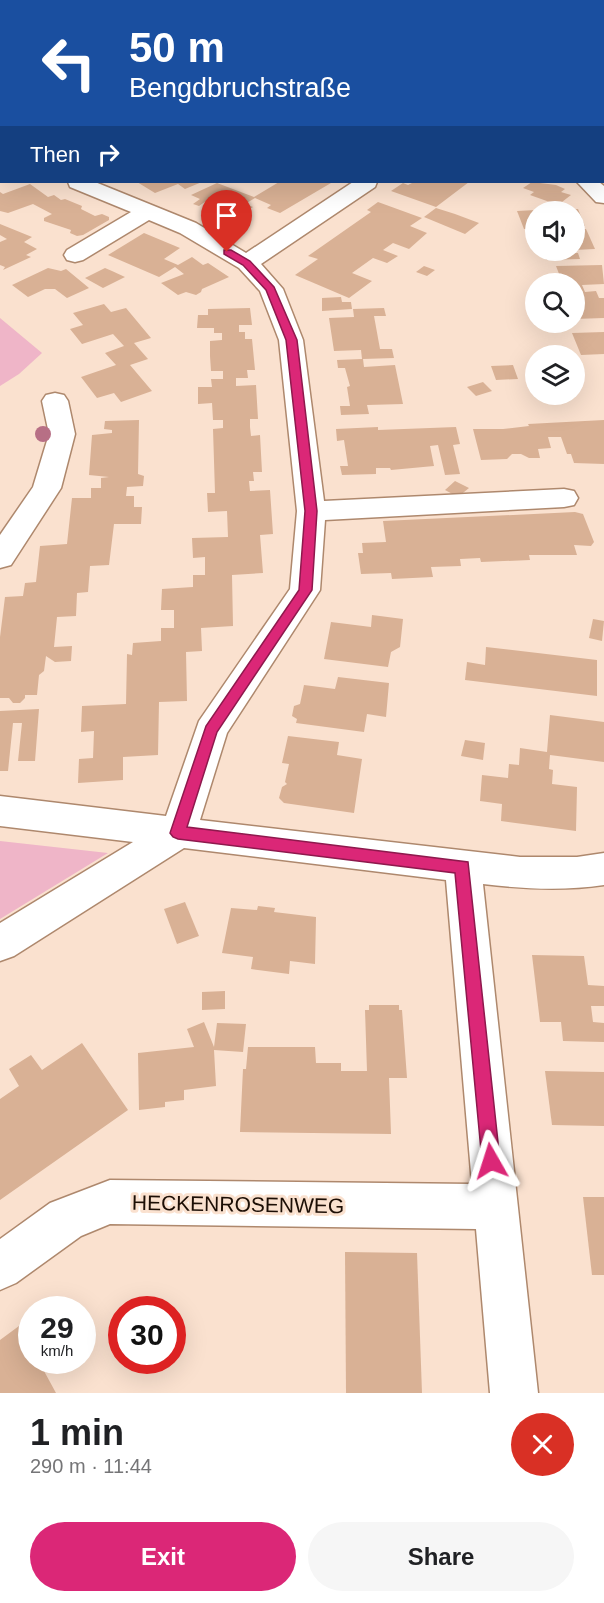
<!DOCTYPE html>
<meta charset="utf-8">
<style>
:root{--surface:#fff;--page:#f6f6f6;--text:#202124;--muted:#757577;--accent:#db2777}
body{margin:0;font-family:Helvetica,sans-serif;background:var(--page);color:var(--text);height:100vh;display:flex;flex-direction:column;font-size:22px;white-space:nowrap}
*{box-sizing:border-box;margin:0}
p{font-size:20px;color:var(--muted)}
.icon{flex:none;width:33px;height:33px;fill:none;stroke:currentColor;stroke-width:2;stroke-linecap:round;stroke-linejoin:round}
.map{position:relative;height:1393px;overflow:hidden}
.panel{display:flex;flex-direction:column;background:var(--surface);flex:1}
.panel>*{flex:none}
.hud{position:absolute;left:0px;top:0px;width:604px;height:183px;box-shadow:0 6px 24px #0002;background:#1a4fa0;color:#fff;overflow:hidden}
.controls{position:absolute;left:525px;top:201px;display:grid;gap:12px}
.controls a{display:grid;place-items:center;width:60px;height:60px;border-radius:50%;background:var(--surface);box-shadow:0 6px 24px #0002;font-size:30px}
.speed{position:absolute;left:18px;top:1296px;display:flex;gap:12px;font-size:30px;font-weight:700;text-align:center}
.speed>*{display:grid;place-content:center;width:78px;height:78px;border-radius:50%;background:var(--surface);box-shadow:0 6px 24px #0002;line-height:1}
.speed small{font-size:15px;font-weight:400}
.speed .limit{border:9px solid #d22;background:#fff;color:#111}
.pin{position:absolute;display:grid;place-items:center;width:51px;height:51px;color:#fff;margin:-62px -26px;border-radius:50% 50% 50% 0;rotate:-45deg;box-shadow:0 0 6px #0007}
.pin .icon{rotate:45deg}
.me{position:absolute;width:66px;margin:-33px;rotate:354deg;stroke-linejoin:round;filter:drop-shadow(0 0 4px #0008)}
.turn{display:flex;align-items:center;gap:21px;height:126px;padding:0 30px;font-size:27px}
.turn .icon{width:78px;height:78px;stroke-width:2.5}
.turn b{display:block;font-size:42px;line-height:51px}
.then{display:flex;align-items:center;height:57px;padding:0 30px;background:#0003;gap:12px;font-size:22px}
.round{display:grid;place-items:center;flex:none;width:63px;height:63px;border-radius:32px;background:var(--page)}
.headline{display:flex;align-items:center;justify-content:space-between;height:102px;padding:0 30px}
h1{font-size:36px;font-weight:700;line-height:45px}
.cta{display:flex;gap:12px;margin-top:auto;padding:12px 30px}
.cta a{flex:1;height:69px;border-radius:36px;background:var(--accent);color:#fff;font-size:24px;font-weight:700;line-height:69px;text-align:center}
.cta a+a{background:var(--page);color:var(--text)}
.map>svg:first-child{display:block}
</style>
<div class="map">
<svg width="604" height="1393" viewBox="0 0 604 1393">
<rect width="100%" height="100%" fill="#fae1cf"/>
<g fill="#efb5c8">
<polygon points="0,318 42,353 19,374 0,386"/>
<polygon points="0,841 108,853 0,919"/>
</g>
<g fill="#d9b195">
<polygon points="137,182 202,182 185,189 178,184 155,193"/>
<polygon points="279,182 331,183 280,213 267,208 271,205 255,198 245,204 253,207 240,215 221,208 225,206 209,199 199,206 193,204 200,199 191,195 217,183 254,197"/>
<polygon points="414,182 469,182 436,207 391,191 403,183 408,185"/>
<polygon points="532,182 556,185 565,189 561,192 571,195 558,205 530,195 534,192 523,188"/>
<polygon points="30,184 48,197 54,195 61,200 65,199 82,206 81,209 95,216 102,214 109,217 109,220 83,235 77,236 70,233 71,230 44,221 44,218 52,214 33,204 8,213 0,211 0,192 3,194"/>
<polygon points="378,202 422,218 410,226 427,233 409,249 393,243 383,250 398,256 387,263 373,258 352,273 372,281 349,298 295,275 318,259 308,256 371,212 367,210"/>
<polygon points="436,208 455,214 479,223 465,234 424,217"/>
<polygon points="578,209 585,226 574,227 574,212 552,212 552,210"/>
<polygon points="536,210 536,228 524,229 517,211"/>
<polygon points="0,224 32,237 24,242 37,249 26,255 31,257 3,270 5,267 0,265 0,242 7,239 0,235"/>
<polygon points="574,229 586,229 595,249 574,250"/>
<polygon points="144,233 180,248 164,259 178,265 192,257 203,265 208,263 229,277 202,289 201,292 196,295 186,292 178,295 161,283 184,274 175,267 159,277 108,255"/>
<polygon points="578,253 580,259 546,260 544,254"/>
<polygon points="602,265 604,284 582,285 585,292 596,291 599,298 604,298 604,318 574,319 574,284 563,284 556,266"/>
<polygon points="424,266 435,270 427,276 416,272"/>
<polygon points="48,268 61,271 66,269 89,288 67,298 55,289 45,289 28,297 12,285"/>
<polygon points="105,268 112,271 125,277 103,288 85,278"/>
<polygon points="341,297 342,302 351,302 352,309 322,311 322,298"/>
<polygon points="104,304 111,312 126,308 151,338 134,343 148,359 130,365 152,391 121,402 114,393 97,398 81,377 116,365 105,353 124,346 113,334 82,344 70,329 83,325 73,313"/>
<polygon points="250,308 252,325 239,325 239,332 245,332 245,339 252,339 255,370 247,370 248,378 236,378 236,386 256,385 258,419 250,419 250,427 251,436 260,435 262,472 253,472 254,481 249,481 250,491 270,490 273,534 260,535 263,573 232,575 233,626 201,628 202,651 186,652 187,701 159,702 158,755 123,757 123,780 78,783 79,759 93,758 94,731 81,732 82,706 126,704 127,654 132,655 133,643 161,641 161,628 174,628 174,610 161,610 162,589 193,587 193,575 205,575 205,557 193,558 192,538 228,537 227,511 208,512 207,493 215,493 213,429 223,428 223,420 213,420 212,403 198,404 198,387 212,387 211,379 223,379 223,371 211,371 210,356 210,341 222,340 222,333 214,333 214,328 197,328 198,315 208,315 208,309"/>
<polygon points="384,308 386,316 374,316 380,349 392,349 394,358 363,359 364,367 395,365 403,404 367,405 369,414 341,415 340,406 350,406 347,387 350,386 345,368 338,368 337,360 362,359 361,350 334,351 329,318 354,317 353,309"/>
<polygon points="604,332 604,354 581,355 572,333"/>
<polygon points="513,365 518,379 496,380 491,366"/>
<polygon points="483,382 492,391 476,396 467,387"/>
<polygon points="139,420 138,474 144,476 143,486 127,487 126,496 134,496 134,507 142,507 141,524 114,524 109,565 90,566 88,592 77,593 76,616 57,617 54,647 72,646 71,661 55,662 46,656 44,671 39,675 37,695 25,695 25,698 20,703 13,703 9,698 0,698 0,637 5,597 23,596 25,583 36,582 40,546 67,544 72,498 91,498 91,488 101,488 101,478 109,477 89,475 92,435 112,433 112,430 104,429 105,421"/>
<polygon points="604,420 604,464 574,463 571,454 567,454 561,437 548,437 551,448 538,449 540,458 529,458 521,454 512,454 507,459 481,460 473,429 503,429 529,426 528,424"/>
<polygon points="378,427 378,430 456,427 460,444 453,445 460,474 445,475 438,445 430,446 434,466 391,470 390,468 376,468 376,474 342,475 340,466 348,466 344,440 337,441 336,429"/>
<polygon points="455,481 469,488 458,497 445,490"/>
<polygon points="575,512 583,514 594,542 591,546 574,545 577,555 529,555 530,560 481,562 480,558 460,559 461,566 431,567 433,577 392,579 391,573 361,574 358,553 363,553 362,543 386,542 383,521"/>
<polygon points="372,615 403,619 400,647 391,652 388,667 324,659 331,622 371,627"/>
<polygon points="593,619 604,621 602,641 589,638"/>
<polygon points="486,647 597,660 597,696 465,680 467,662 485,665"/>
<polygon points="338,677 389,683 386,717 367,714 364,732 296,723 297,719 292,716 294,706 300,704 304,685 335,689"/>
<polygon points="39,709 35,761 18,761 22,723 13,723 8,771 0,771 0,711"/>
<polygon points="550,715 604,722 604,762 550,755 549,769 553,770 552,784 577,787 576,831 501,821 502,804 480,801 482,775 508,778 509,764 519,765 520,748 547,752"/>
<polygon points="288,736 339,742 337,755 362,759 354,813 284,803 279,798 282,787 287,784 285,782 289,764 282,763"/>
<polygon points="465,740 485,743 483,760 461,756"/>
<polygon points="185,902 199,936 177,944 164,909"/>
<polygon points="258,906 275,908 274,912 316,917 315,964 290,961 289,974 251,969 253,957 222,953 231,908 257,910"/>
<polygon points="532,955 584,956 588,985 604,986 604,1006 591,1006 593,1022 604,1023 604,1042 563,1041 561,1022 540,1022"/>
<polygon points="225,991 225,1009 202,1010 202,992"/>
<polygon points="369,1005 399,1005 399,1010 402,1010 407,1078 389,1078 391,1134 240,1132 243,1069 246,1069 248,1047 315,1047 316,1063 341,1063 341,1071 367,1071 365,1010 369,1010"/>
<polygon points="204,1022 214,1047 217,1023 246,1024 243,1052 214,1050 216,1086 184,1090 184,1100 165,1102 165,1107 139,1110 138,1053 194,1047 187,1029"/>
<polygon points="82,1043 128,1110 0,1200 0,1099 19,1086 9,1069 31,1055 42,1070"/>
<polygon points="545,1071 604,1072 604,1126 552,1125"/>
<polygon points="583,1197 604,1197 604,1275 592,1275"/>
<polygon points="345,1252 417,1253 422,1393 346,1393"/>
<polygon points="19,1326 32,1349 32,1360 38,1360 56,1393 0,1393 0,1340"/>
</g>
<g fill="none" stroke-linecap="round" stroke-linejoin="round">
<defs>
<g id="minor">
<polygon points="6,0 29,0 5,2"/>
<polygon points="69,0 92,0 93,2 70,2"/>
<polygon points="514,0 536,0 537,2 515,2"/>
<rect x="603" y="14" width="1" height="10"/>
<rect x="0" y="135" width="2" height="13"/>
<rect x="603" y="156" width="1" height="12"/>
<path d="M68 182H95L196 223 246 253 353 182H377L375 187 261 264 283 289 303 340 324 501 564 489 574 491 578 498 574 505 564 507 325 520 320 590 227 733 200 820 520 857H577L604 853V885C564 891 524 889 483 884L538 1393H490L476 1229 110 1224 81 1236 16 1283 0 1290V1239L50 1203 110 1180 472 1184 446 880 184 848 14 956 0 961V923L133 842 0 826V796L166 816 199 721 290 589 297 511 279 340 260 291 239 268 180 233 149 220 83 260 75 262 67 260 64 255 67 250 131 212 70 187Z"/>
<polygon points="577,182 599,182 604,186 604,203 596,202"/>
<polygon points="55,393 64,395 68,401 75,434 61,488 11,565 0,568 0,535 33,487 49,434 42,401 46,395"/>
</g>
</defs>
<use href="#minor" stroke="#ae886d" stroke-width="3"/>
<use href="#minor" fill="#fff" fill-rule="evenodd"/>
</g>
<circle fill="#b76f85" cx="43" cy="434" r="8"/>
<polygon fill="#db2777" stroke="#8e194d" stroke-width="1.5" points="224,250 231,250 250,261 274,287 297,340 317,511 312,590 217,732 187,827 468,862 500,1161 498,1168 491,1170 485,1168 482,1161 455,873 178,839 173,837 170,833 206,726 299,590 305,511 286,340 266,290 243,265 224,254"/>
<g text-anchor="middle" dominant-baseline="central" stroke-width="6" stroke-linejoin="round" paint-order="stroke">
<g font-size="21" fill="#1c0e05" stroke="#fae1cf">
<text transform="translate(238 1204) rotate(1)">HECKENROSENWEG</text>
</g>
</g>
</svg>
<div class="controls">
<a><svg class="icon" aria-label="sound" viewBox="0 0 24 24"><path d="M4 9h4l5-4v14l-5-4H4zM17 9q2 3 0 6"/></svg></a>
<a><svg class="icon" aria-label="search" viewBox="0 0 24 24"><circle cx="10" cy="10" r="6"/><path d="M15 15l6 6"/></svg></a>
<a><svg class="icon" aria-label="layers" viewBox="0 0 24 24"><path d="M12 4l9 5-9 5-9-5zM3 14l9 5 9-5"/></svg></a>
</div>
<div class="speed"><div>29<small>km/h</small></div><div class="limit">30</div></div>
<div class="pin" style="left:227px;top:252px;background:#d93025"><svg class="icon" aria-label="arrive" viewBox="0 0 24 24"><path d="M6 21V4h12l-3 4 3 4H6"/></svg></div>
<svg class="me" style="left:491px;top:1161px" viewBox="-20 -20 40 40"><path d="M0-17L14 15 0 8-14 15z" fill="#db2777" stroke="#fff" stroke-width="4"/></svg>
<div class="hud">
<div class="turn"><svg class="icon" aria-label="left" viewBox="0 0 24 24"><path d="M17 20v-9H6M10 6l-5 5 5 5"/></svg><div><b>50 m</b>Bengdbruchstraße</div></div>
<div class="then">Then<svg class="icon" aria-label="right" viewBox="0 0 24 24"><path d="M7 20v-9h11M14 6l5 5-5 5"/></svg></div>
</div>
</div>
<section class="panel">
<div class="headline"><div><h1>1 min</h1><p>290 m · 11:44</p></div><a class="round" style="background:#d93025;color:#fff"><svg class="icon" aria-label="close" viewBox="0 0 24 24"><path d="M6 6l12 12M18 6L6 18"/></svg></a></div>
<div class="cta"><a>Exit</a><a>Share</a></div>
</section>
